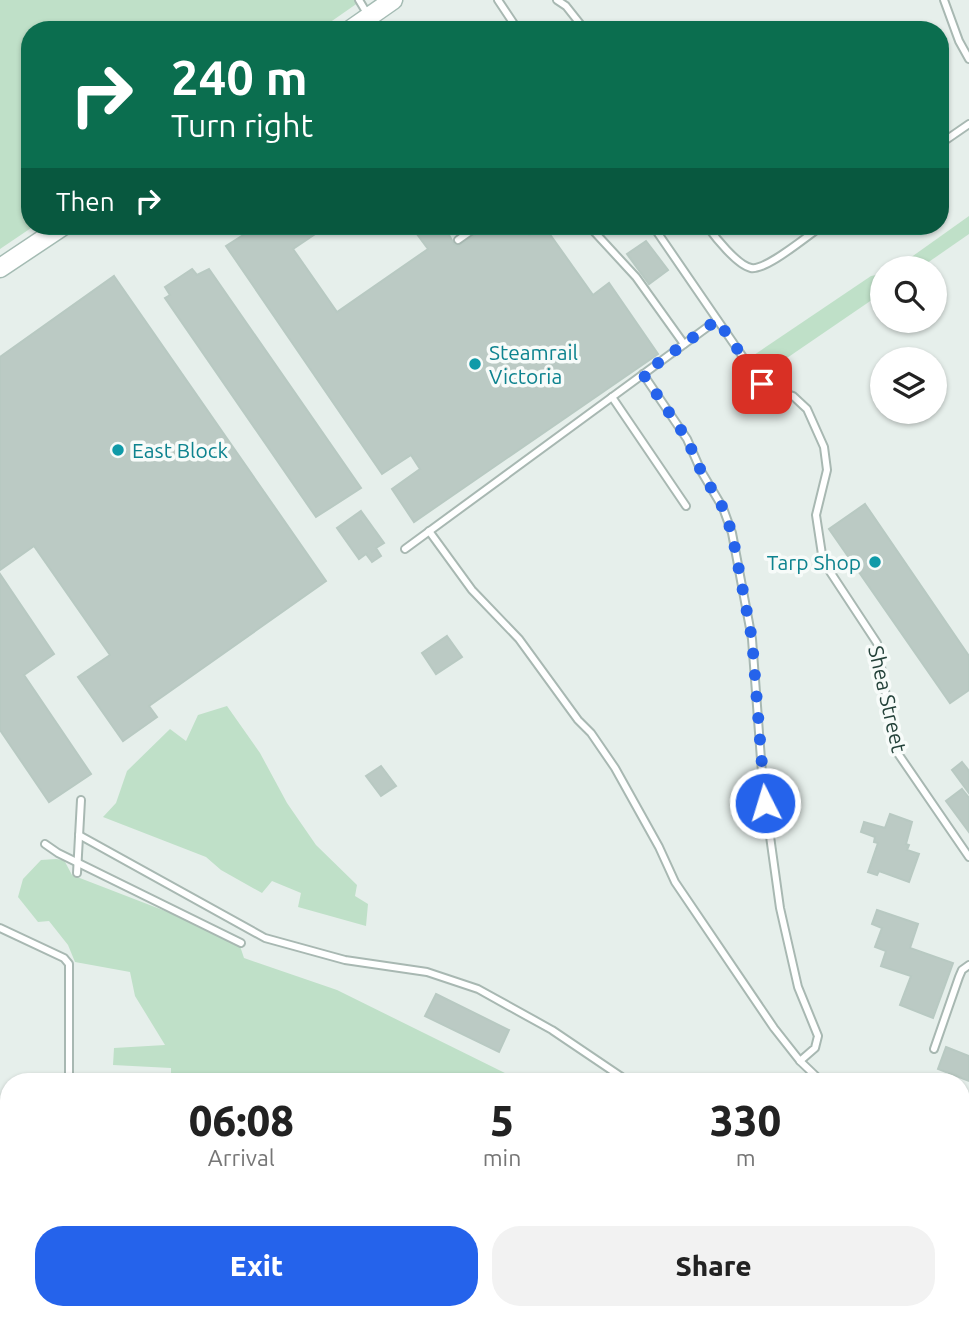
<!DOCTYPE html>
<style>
:root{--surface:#fff;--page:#f2f2f2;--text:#222;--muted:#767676;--accent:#2563eb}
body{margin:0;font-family:Ubuntu,sans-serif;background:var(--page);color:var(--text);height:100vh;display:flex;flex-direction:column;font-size:26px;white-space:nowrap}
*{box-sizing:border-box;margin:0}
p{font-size:23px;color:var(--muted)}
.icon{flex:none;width:38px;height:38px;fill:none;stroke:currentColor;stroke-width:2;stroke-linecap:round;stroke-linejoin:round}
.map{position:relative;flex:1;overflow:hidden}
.sheet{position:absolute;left:0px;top:1073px;width:970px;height:247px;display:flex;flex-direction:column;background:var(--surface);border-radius:28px 28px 0 0;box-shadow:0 2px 5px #0004}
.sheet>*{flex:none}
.guide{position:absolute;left:21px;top:21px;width:928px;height:214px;border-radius:28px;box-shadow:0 2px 5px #0004;background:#0b6e4f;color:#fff;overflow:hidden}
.buttons{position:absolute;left:870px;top:256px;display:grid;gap:14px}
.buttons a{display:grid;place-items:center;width:77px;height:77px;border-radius:50%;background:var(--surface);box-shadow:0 2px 5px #0004;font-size:35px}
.pin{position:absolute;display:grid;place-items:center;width:60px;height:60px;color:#fff;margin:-30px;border-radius:14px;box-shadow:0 4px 10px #0006}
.me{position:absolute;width:77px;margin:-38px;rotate:355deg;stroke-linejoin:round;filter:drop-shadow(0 0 5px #0008)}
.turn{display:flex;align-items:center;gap:24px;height:147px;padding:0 35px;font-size:32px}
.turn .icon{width:91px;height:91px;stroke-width:2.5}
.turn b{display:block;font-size:49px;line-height:60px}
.then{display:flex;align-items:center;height:66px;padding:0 35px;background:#0003;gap:14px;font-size:26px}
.eta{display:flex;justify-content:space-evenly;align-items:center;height:119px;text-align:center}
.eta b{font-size:42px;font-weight:800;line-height:49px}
.action{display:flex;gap:14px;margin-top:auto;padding:14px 35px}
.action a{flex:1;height:80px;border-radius:28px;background:var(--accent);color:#fff;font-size:28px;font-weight:800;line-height:80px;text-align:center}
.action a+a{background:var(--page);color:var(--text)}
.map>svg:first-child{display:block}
</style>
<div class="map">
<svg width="969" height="1319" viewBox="0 0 969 1319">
<rect width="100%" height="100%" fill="#e6efeb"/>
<g fill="#bfe0c8">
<polygon points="0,0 362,0 319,30 30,30 30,226 34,226 0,249"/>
<polygon points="969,216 969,234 920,268 896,268"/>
<polygon points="882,274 882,293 765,373 754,355 871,276"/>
<polygon points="227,706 260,753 287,803 316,845 357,885 355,896 368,904 366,926 298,907 301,893 272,881 262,893 221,870 206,857 103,817 116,803 127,771 170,729 186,741 198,715"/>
<polygon points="56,859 64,860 72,875 173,914 240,946 244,958 337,990 515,1078 514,1081 171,1082 171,1068 113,1065 114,1048 165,1045 135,996 130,972 75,962 68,945 49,921 38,922 18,897 23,879 41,860"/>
</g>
<g fill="#bbcac4" stroke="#b8c9c2" stroke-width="2">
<polygon points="248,226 327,226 293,249 337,312 428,249 411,226 444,226 454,244 458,246 481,231 484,226 523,226 529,235 544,226 593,295 609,283 658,354 414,522 392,489 420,469 411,455 382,474 226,246 251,230"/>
<polygon points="646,241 668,270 649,284 627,254"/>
<polygon points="192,269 197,275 209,269 361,488 316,517 165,298 170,295 165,287"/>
<polygon points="114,276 326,581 149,706 157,717 123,741 78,677 110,655 34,546 0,570 0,357"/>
<polygon points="865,504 969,656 969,690 950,703 829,529"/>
<polygon points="361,511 384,543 376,548 381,556 372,562 366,554 359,559 337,528"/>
<polygon points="0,574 54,654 24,675 91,774 49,802 0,730"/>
<polygon points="447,636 462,657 436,674 422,653"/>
<polygon points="962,762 969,771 969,793 952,770"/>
<polygon points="381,766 396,786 381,796 366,776"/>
<polygon points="962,789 969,798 969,832 946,801"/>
<polygon points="890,814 912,822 906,844 909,845 907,850 919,854 909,882 879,871 877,875 868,872 878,843 874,842 875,837 861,832 864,822 885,828"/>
<polygon points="877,910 918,924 910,948 953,963 933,1018 900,1005 911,976 881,966 886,951 875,947 882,928 872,924"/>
<polygon points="436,994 509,1030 499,1052 425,1016"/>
<polygon points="946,1047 969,1056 969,1081 938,1069"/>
</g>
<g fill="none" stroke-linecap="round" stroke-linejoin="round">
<defs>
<g id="lane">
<polyline points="359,0 368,15"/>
<polyline points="498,0 518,30"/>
<polyline points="557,0 566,6 585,30"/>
<polyline points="944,0 959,41 969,59"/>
<polyline points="940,144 969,124"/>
<polyline points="589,226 636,277 684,344"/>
<polyline points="653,226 758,379 766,387 793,396 807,409 824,447 827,470 816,515 823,561 877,643 894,743 899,755 969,857"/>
<path d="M707 226C715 237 737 265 751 268 766 271 808 235 822 226"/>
<polyline points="458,240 478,226"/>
<polyline points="612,397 686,506"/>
<polyline points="429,531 472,590 519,639 578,720 591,733 615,768 659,847 675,882 774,1028 800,1061 815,1048 818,1036 798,987 780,908 763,786 752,639 732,533 723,508 701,471 687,439 643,374"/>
<polyline points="405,549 717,320"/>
<polyline points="79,835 265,938 345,960 427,972 478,989 552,1030 629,1082"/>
<polyline points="45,844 58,853 241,943"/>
<polyline points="77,873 81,800"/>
<polyline points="0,928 64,958 69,964 69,1082"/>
<polyline points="934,1049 959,977 962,970 969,965"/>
<polyline points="800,1061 822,1082"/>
<polyline points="961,1263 969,1264"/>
<polyline points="424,1311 424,1319"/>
<polyline points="852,1319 852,1311"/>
</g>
<g id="street">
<polyline points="115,1311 126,1319"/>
<polyline points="566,1319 566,1311"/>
</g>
<g id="secondary">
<polyline points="350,30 393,0"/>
<polyline points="0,268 63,226"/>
</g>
</defs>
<use href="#lane" stroke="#a8b8b2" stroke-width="10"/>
<use href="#street" stroke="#a8b8b2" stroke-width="16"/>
<use href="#secondary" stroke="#a4bbb3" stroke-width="21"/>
<use href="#lane" stroke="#fff" stroke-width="6"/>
<use href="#street" stroke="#fff" stroke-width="12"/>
<use href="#secondary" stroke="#fff" stroke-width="18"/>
<defs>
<g id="rail">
<polyline points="961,1233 969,1234"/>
<polyline points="0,1239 9,1239"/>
</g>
</defs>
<use href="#rail" stroke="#5f7d75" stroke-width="6"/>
<use href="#rail" stroke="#f7fbf9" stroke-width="3.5" stroke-dasharray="10" stroke-linecap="butt"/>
</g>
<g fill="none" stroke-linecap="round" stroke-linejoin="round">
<polyline stroke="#2563eb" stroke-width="12" stroke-dasharray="0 21.6" points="762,384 717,320 643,374 687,439 701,471 723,508 732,533 752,639 765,803"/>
</g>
<g fill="#0f9aa8" stroke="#f7fbf9" stroke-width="2.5">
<circle cx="475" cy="364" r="7"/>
<circle cx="118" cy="450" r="7"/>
<circle cx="875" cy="562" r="7"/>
</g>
<g text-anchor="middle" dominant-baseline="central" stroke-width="7" stroke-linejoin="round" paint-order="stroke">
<g font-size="21" fill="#0d838f" stroke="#f7fbf9" text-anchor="start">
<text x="489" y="352">Steamrail<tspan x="489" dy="24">Victoria</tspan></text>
<text x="132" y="450">East Block</text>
<text x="861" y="562" text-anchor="end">Tarp Shop</text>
</g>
<g font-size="21" fill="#24423a" stroke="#f7fbf9">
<text transform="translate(888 699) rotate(77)">Shea Street</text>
</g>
</g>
</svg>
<div class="buttons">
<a><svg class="icon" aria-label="search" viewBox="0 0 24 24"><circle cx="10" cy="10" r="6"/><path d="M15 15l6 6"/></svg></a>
<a><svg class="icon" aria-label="layers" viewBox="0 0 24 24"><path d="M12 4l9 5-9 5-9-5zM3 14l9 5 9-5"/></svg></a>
</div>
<div class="pin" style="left:762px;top:384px;background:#d93025"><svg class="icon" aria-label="arrive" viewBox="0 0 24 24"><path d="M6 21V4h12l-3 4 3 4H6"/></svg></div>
<svg class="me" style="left:765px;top:803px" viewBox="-20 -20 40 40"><circle r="17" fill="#2563eb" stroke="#fff" stroke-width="3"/><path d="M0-11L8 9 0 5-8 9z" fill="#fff"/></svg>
<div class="guide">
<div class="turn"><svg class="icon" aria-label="right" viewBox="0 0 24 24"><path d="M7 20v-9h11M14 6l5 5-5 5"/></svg><div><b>240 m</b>Turn right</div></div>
<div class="then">Then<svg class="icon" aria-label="right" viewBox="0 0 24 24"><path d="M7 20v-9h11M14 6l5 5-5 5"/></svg></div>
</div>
<section class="sheet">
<div class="eta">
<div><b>06:08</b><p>Arrival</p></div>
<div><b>5</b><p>min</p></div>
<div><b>330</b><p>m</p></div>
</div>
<div class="action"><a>Exit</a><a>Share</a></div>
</section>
</div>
